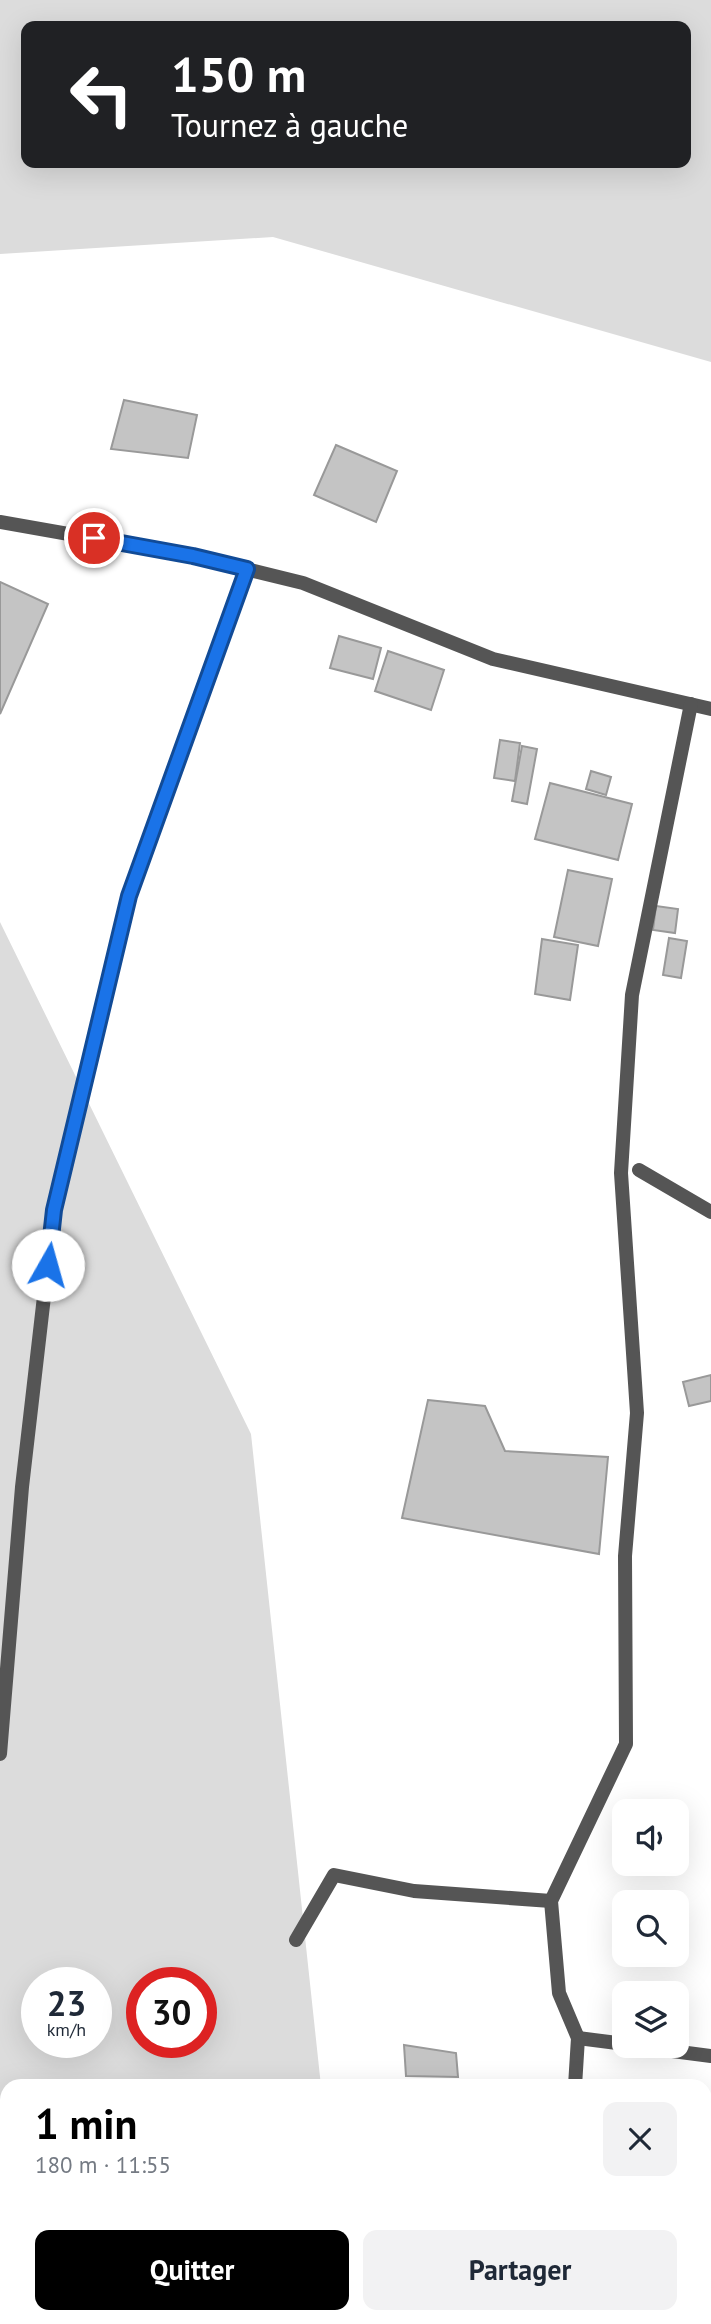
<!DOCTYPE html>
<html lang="fr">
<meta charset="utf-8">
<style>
:root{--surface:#fff;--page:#f2f2f3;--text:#1f2937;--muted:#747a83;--accent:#000}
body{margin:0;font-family:"PT Sans",sans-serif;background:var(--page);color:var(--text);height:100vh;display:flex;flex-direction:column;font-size:26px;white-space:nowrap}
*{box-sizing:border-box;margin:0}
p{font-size:23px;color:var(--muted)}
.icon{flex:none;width:38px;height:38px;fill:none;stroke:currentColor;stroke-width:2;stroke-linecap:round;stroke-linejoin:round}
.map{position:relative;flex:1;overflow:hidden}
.drawer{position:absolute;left:0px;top:2079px;width:712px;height:245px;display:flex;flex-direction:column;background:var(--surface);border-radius:21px 21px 0 0;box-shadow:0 7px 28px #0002}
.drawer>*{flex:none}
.top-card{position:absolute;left:21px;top:21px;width:670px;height:147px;border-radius:14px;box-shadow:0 7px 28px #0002;background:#202124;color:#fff;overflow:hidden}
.buttons{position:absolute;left:612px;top:1799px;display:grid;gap:14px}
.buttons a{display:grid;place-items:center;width:77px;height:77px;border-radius:14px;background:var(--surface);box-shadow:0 7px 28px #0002;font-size:35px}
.speed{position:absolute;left:21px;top:1967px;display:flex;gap:14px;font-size:35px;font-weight:700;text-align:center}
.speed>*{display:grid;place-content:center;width:91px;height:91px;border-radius:50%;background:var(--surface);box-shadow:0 7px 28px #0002;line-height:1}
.speed small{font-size:18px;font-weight:400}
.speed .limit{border:10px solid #d22;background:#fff;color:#111}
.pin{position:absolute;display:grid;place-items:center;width:60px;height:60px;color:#fff;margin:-30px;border:4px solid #fff;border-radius:50%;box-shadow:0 2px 7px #0007}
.me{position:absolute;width:77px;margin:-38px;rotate:7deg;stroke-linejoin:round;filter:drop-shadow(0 0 5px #0008)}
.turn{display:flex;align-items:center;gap:24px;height:147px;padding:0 35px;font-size:32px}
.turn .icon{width:91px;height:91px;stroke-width:2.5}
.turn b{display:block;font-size:49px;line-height:60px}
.round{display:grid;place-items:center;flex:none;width:74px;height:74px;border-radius:14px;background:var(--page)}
.overview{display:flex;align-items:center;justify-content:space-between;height:119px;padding:0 35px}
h1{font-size:42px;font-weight:600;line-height:52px;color:var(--accent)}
.button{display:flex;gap:14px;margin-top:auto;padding:14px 35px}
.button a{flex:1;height:80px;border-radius:14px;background:var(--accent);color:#fff;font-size:28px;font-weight:600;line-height:80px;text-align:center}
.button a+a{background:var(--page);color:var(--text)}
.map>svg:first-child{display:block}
</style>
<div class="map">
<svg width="711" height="2324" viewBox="0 0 711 2324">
<rect width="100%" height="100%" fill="#fff"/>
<g fill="#dcdcdc" fill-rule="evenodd">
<path d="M0 0H711V362L273 237 0 254ZM26 26H686V163H26Z"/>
<path d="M0 922 251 1434 321 2086H7V2317H346L347 2324H0ZM37 1983H96V2042H37ZM142 1983H201V2042H142Z"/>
</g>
<g fill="#c4c4c4" stroke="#999" stroke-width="2">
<polygon points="124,400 197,415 188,458 111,449"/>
<polygon points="336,445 397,471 376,522 314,495"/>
<polygon points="0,582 48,604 0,714"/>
<polygon points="339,636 381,648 373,679 330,668"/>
<polygon points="388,651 444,670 431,710 375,691"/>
<polygon points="500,740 520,743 515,781 494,778"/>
<polygon points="522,746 537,749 527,804 512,801"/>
<polygon points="591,771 611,777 606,795 586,789"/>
<polygon points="550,783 632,804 618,860 535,839"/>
<polygon points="568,870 612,879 598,946 554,937"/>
<polygon points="656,906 678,909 675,933 653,930"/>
<polygon points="669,938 687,941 681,978 663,975"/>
<polygon points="542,939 578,945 570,1000 535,994"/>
<polygon points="711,1375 711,1401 689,1406 683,1382"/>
<polygon points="428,1400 485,1406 505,1451 608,1457 599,1554 402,1518"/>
<polygon points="404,2045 456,2053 458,2077 406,2076"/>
<polygon points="705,2277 711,2278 711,2322 674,2324 675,2317 705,2317"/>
</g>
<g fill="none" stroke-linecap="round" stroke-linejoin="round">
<g stroke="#555" stroke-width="14">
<polyline points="0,522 193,556 303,583 493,659 711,709"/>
<polyline points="639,1170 711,1212"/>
<polyline points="0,1754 22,1487 54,1210 129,896 247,569"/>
<polyline points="296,1940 334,1875 414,1891 551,1901"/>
<polyline points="578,2038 625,2044"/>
<polyline points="634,2046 711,2056"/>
<polyline points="575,2086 578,2038 559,1993 551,1901 626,1744 625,1556 637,1413 621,1173 632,995 691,704"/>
<polyline points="570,2324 570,2317"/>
</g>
</g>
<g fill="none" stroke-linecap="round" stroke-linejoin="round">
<defs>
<polyline id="route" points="48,1265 54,1210 129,896 247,569 193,556 94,538"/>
</defs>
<use href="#route" stroke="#114b97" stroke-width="18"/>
<use href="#route" stroke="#1a73e8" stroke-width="12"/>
</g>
</svg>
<div class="buttons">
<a><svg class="icon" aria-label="sound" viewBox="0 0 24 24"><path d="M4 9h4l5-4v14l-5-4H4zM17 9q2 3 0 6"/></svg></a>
<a><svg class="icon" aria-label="search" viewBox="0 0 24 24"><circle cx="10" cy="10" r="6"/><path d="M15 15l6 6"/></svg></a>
<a><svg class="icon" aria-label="layers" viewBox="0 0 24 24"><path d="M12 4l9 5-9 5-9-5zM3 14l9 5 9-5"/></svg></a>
</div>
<div class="speed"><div>23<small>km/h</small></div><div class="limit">30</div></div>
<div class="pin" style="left:94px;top:538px;background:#d93025"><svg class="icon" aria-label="arrive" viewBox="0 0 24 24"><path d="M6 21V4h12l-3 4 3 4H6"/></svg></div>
<svg class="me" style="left:48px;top:1265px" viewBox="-20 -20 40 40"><circle r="19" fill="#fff"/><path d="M0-13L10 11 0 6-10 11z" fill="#1a73e8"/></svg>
<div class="top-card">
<div class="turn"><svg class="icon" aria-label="left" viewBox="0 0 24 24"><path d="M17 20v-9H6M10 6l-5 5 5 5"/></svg><div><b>150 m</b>Tournez à gauche</div></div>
</div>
<section class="drawer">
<div class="overview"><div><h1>1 min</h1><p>180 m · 11:55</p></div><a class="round"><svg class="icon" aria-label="close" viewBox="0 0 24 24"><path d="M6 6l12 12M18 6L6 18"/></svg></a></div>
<div class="button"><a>Quitter</a><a>Partager</a></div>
</section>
</div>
